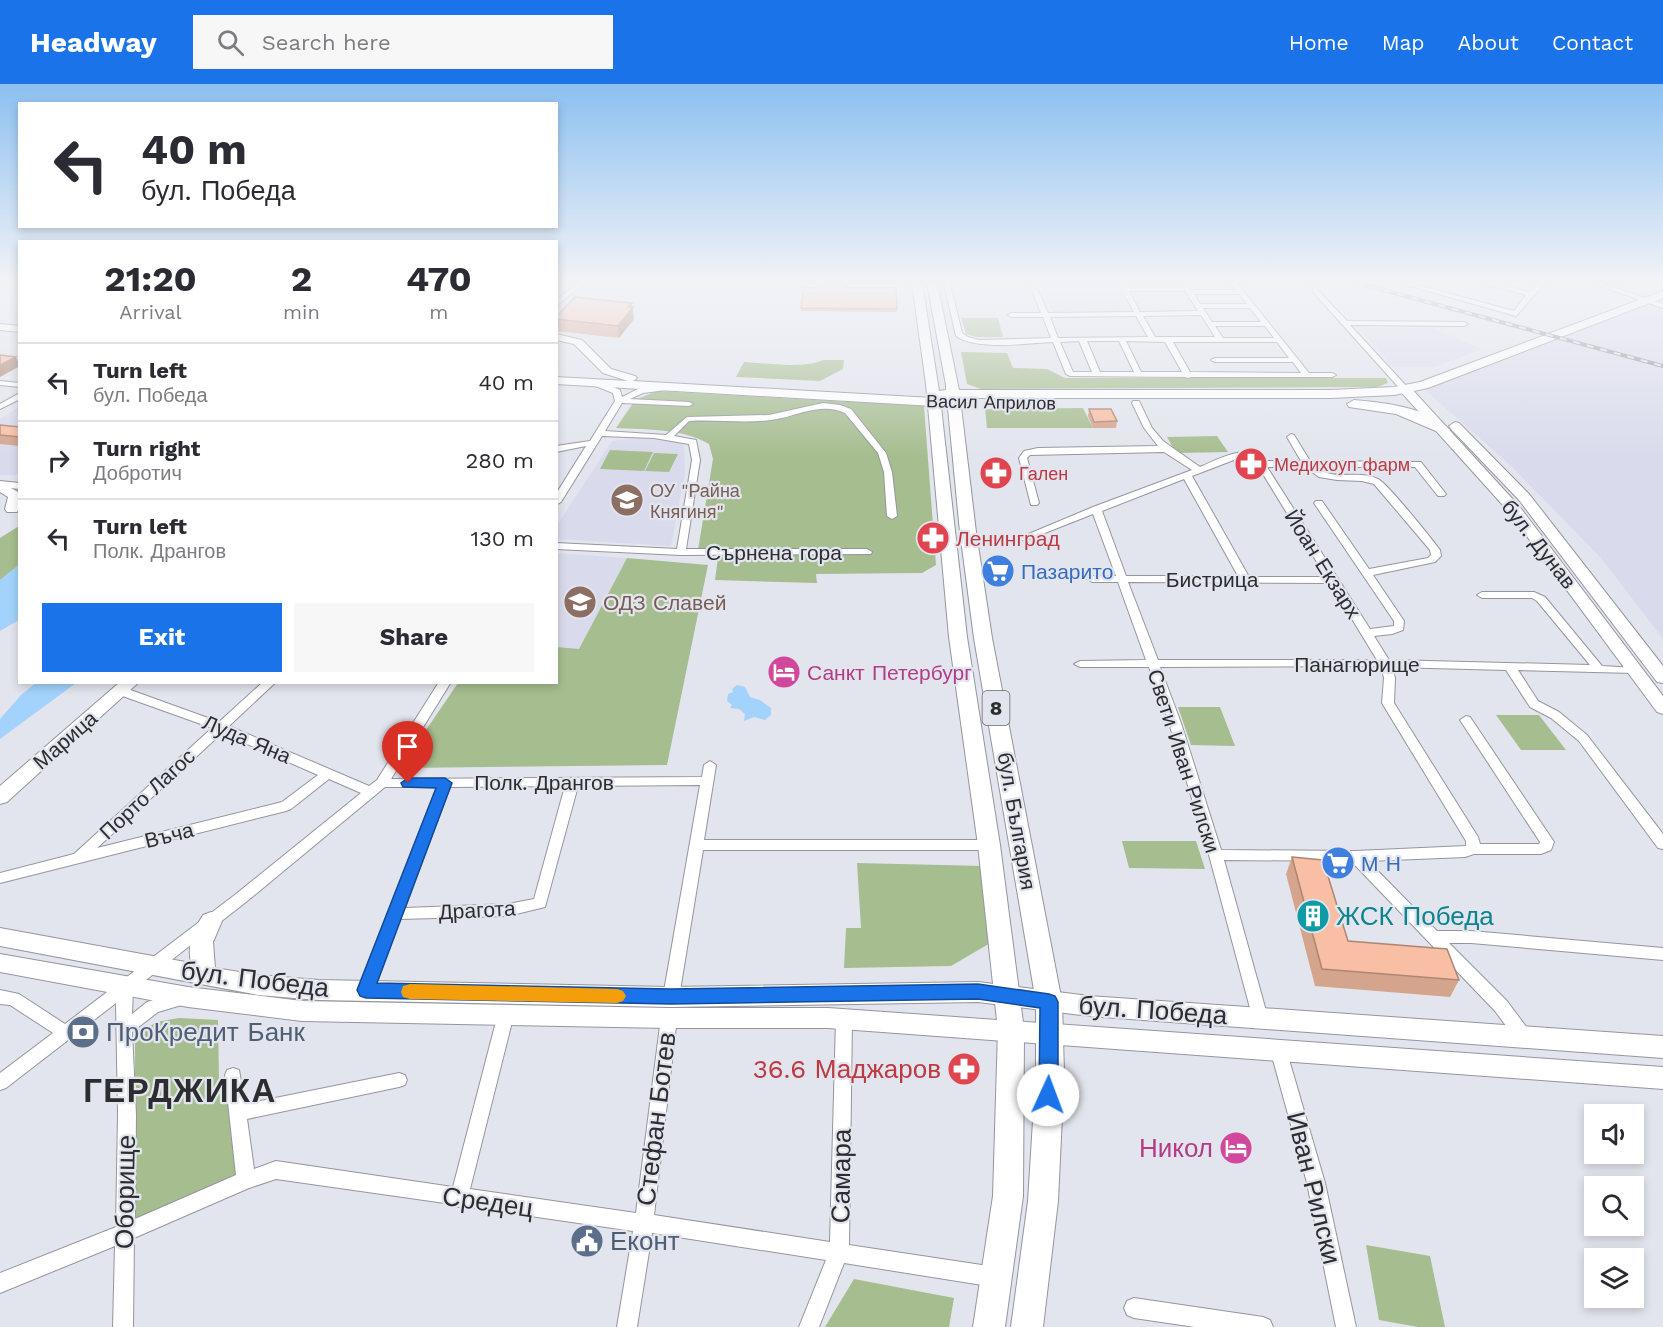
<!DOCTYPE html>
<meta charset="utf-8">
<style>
:root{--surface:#fff;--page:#f7f7f7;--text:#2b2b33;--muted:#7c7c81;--line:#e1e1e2;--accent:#1a73e8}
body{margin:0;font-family:"Work Sans",sans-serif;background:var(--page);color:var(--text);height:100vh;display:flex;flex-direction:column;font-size:22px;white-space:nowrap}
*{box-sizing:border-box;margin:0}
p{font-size:20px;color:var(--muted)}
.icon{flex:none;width:33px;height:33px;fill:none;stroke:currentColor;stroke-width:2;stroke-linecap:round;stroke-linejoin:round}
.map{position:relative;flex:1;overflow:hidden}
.panel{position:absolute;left:18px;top:156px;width:540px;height:444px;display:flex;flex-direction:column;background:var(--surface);border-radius:0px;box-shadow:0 3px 9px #0003}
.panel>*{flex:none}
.guide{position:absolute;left:18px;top:18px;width:540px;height:126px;border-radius:0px;box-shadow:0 3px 9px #0003;background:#fff;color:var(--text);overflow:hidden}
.fabs{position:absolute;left:1584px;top:1020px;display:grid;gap:12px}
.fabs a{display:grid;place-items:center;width:60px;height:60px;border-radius:0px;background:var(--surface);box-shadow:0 3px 9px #0003;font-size:30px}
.pin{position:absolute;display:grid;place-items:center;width:51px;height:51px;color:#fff;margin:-62px -26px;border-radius:50% 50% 50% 0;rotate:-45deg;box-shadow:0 0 6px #0007}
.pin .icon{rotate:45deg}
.me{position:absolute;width:66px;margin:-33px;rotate:2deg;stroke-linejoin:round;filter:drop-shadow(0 0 4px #0008)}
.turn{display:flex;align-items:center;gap:21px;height:126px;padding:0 24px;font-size:27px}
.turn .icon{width:78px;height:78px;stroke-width:2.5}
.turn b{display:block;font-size:42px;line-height:51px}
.eta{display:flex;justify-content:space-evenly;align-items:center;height:102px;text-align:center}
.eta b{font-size:36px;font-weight:700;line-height:42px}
.primary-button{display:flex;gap:12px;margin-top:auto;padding:12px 24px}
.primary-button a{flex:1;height:69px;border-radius:0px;background:var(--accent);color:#fff;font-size:24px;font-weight:700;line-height:69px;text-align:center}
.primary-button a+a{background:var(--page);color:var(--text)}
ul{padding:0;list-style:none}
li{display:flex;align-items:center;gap:18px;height:78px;padding:0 24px;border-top:2px solid var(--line)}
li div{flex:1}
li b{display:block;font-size:22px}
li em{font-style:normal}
header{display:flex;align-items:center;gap:36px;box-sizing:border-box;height:84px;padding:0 30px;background:var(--accent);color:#fff}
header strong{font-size:28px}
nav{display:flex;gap:33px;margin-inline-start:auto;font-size:21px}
.search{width:420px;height:54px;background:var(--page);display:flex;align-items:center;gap:15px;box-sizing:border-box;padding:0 21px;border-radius:0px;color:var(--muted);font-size:22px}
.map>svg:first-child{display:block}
</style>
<header>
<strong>Headway</strong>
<div class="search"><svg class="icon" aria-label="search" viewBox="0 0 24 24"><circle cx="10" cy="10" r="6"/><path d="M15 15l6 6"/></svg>Search here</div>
<nav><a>Home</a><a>Map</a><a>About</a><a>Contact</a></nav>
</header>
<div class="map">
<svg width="1663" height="1243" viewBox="0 0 1663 1243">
<rect width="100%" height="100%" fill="#e3e5ee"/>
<g fill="#d9dbec">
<polygon points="1040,199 1115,199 1131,228 1053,229"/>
<polygon points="1663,208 1663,555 1601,474 1510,381 1418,300"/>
<polygon points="1358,244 1432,244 1482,265 1435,283 1393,283"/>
<polygon points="19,323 19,391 0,391 0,335"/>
<polygon points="635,354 678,357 684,362 685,389 671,462 557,455 556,443 612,357"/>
<polygon points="556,469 627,474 579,566 557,563"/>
</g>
<g fill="#a6bd8f">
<polygon points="961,234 998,234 1003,253 977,253 966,250"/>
<polygon points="961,268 1007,269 1013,284 1047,285 1065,294 1386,294 1388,299 1377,303 981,305 967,300"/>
<path d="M823 276H844L843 285 820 297 736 293 744 278C764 279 804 285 823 276Z"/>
<path d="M657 307 924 322 936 481 922 489 816 490 817 499 715 496 719 466H698L713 375 709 360C682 344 647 346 616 344L635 316Z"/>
<polygon points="1083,324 1093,344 987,344 985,325"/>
<polygon points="1217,352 1228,368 1176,369 1167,353"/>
<polygon points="610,366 653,368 644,387 600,385"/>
<polygon points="654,369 678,370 669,388 645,387"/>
<polygon points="19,442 19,481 0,496 0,454"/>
<polygon points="627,474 708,481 667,681 400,684 458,599 556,598 557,563 579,565"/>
<polygon points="1178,623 1220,623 1235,662 1191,661"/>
<polygon points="1496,631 1539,631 1566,666 1521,666"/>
<polygon points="1122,757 1196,757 1205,785 1129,784"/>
<polygon points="857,779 984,782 992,858 951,882 844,884 846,844 861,844"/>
<polygon points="179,934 218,936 219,996 227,994 237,1094 135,1139 135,953 156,938"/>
<polygon points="1366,1161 1430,1172 1445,1243 1418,1243 1379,1236"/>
<polygon points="854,1195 954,1214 949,1243 825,1243"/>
</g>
<g fill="#a3d3fc">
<polygon points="19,481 19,536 0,547 0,496"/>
<polygon points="37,598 76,599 0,655 0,635 21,611"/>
<polygon points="737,601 745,603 750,613 760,616 771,624 771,631 765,636 754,633 744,637 745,630 739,625 730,624 732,621 727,617 728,610 733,608 732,605"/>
</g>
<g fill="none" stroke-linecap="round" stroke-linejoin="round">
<defs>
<g id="street">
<polygon points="0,199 4,199 0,201"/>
<polygon points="10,199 20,199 20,201"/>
<polygon points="578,199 585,199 556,222 556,216"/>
<path d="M944 199H950L962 249 968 253 979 256 1051 254 1043 233H1011L1008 231 1011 229H1041L1029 199H1035L1048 229 1134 228 1118 199H1124L1127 203H1182L1180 199H1186L1191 206H1236L1231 199H1237L1309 289H1332L1336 291 1332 293H1191L1188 294 1185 293 1070 292 1066 290 1053 258C1026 259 978 267 956 252ZM1129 207H1185L1198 227 1140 228ZM1194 210H1239L1247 220H1200ZM1203 224H1250L1261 238H1212ZM1201 231 1215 253H1155L1143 232ZM1136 232 1148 253 1058 254 1050 233ZM1215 242H1265L1274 254H1223ZM1079 257 1092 288H1073L1060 258ZM1087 257H1119L1134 288H1100ZM1126 257 1165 258 1182 288H1141ZM1173 258H1277L1289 274H1215L1211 276 1215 278H1293L1301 289 1190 288Z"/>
<polygon points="1305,199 1311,199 1347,237 1464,238 1468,240 1464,242 1350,241 1409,305 1402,307"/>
<polygon points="1400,199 1410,199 1514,227 1526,211 1482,199 1493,199 1529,208 1538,199 1545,199 1516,232"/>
<polygon points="1592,199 1601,199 1663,220 1663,224"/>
<polygon points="0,297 20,299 20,303 0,301"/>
<path d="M593 297H599L620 306 622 313 638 305 663 302H666V306L643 309 630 315 689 318 693 320 689 322 622 319 605 347 666 351 687 333 769 331 823 319 840 321 851 325 886 369 892 388 897 432 892 435 887 432 884 388 878 369 845 329C824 319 803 329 782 334 752 341 720 335 689 337L674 352 696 356 700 376 686 465H867L872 468 871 470 681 471 556 465V459L677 465 692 376 689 360 654 354 602 352 561 418 556 421V410L586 362 556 368V362L590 357 615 317 613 309 593 301Z"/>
<polygon points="20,309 20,315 0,325 0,320"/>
<path d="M1133 317H1139L1152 344 1163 357 1200 383C1217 376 1250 357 1264 377H1301L1287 353 1291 350 1294 351 1310 377 1421 378 1446 410 1444 412H1438L1415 383H1315C1334 398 1358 385 1378 395 1388 400 1431 454 1440 466L1441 472 1435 478 1373 491 1404 537 1403 546 1392 550 1374 552 1389 576 1590 581 1537 517 1532 514H1482L1477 511 1482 508H1534L1545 513 1602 582 1638 584 1640 586 1638 588 1634 589 1518 586 1538 617 1559 628 1587 651 1663 750V765L1658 764 1579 657 1551 634 1530 623 1506 586 1392 583 1395 594 1394 619 1478 753 1480 760H1539L1540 758 1460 636 1466 632 1470 633 1554 758 1551 766 1541 770H1474L1465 773 1368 777 1437 847H1471L1663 864V876L1471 859H1449L1507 917 1530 948 1532 953 1530 958 1524 960 1518 958 1495 927 1351 777 1224 776 1268 934 1266 939 1260 941 1254 939 1209 771 1169 639 1149 583H1080L1074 580 1080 577 1146 576 1118 498H1092L1087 495 1092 492H1116L1093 430 1027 456 1024 457 1019 454 1093 423 1192 386 1164 368 1030 371 1027 374 1039 419 1037 421H1031L1019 374 1024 367 1038 364 1158 362 1144 344 1132 319ZM1239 374 1255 377 1326 493H1249L1192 392ZM1267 383H1305L1319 393 1337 396 1362 397 1374 400 1430 466 1431 471 1428 474 1369 485 1322 417H1316L1314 419 1394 537V542L1370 545ZM1184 395 1238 492H1126L1102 427ZM1128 498 1330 499 1377 576H1158ZM1381 582 1384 594 1382 619 1466 757V762L1355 767 1221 766 1181 639 1160 583Z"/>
<polygon points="0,397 20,399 20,405 0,403"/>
<path d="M263 598H276L229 642 369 702 377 696 439 598H451L391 695 702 693 704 681 710 677 716 681 704 756H989L994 757 996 761 994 765 989 766H703L679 913 677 918 671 920 665 918 663 913 700 701 578 702 545 823 508 832 400 835 374 906 372 911 366 912 360 911 358 906 437 703H385L246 818 133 906 132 930 147 918 182 907 188 909 190 914 188 919 158 928 132 948 136 1031 135 1135 236 1091 225 991 227 986 233 984 239 986 245 1020 399 989 405 991 407 996 405 1001 399 1003 247 1035 254 1085 276 1077 453 1103 498 930 500 925 506 923 512 925 514 930 470 1105 636 1129 661 934 663 929 669 927 675 929 677 934 654 1131 830 1158 836 935 838 930 844 928 850 930 852 935 849 1161 995 1183 1002 1186 1005 1193 1002 1200 995 1203 844 1179 819 1243H799L826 1176 652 1149 637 1243H617L633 1147 462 1122 459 1123 452 1120 276 1095 249 1104 134 1154 133 1243H113L115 1162 0 1209V1189L116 1143 118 1031 116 919 6 1004 0 1006V989L53 949 10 921 0 920V906L19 910 65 940 236 810 361 709 329 695 291 725 286 727 0 799V789L74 770 212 644 117 610 115 607 117 604H125L219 638ZM222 649 318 691 282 718 97 764ZM565 702 534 815 508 820 405 824 450 703Z"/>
<polygon points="1278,958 1284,960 1286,965 1325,1099 1356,1243 1336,1243 1307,1099 1270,965 1272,960"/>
<polygon points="1134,1214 1263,1233 1270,1236 1273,1243 1195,1243 1134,1234 1127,1231 1124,1224 1127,1217"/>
</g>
<g id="secondary">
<polygon points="0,240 20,242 20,248 0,246"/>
<polygon points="556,250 582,256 611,285 635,292 637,294 633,297 933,314 939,318 933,322 556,300 556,293 628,297 603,289 574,260 556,256"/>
<polygon points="1405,301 1409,302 1519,422 1663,612 1663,630 1657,628 1509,428 1401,308 1401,302"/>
<polygon points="1455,338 1459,339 1529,410 1663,582 1663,599 1657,598 1519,416 1451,345 1449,342"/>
<polygon points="0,398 20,409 20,423 17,428 7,428 5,425 8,413 0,408"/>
<polygon points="120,598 139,598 7,718 0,720 0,702"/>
<path d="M211 828 219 831 222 837 213 858 215 884 258 891 319 896 671 903 978 898 1089 912 1663 952V974L1089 932 978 918 671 923 319 916 258 911 0 862V844L191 879C187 860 193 847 203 831Z"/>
<polygon points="0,870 188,903 302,917 669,924 828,924 1663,983 1663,1005 828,944 669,944 302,937 188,923 0,888"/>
</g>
<g id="primary">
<polygon points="912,199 922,199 939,307 946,306 946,301 927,199 937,199 959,306 1331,306 1394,303 1420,298 1663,207 1663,214 1428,304 1394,311 1331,314 960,314 976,448 992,554 1062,918 1064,989 1058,1117 1043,1243 1011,1243 1028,1117 1036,989 1036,918 974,554 960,448 947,314 940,314 967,553 1000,761 1024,946 1023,1112 1005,1243 973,1243 993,1112 998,946 978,761 949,553 926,300"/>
<path d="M1354 316C1382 318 1430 324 1450 346L1443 350 1396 330 1349 323 1347 320Z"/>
</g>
</defs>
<use href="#street" stroke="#94959e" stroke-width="2"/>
<use href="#secondary" stroke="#94959e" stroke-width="2"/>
<use href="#primary" stroke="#94959e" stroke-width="2"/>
<use href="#street" fill="#fff" fill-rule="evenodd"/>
<use href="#secondary" fill="#fff" fill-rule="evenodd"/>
<use href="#primary" fill="#fff" fill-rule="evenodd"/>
<defs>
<polyline id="rail" points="1357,199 1663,282"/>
</defs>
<use href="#rail" stroke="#8f9197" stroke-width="4"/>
<use href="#rail" stroke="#e3e5ee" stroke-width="2" stroke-dasharray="7" stroke-linecap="butt"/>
</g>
<g fill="#d5a48d">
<polygon points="816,204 896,204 897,228 801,227 801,224"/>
<polygon points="632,219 634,235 619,254 556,247 556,233"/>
<polygon points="1089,325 1117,337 1116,344 1093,344 1088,332"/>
<polygon points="0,341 20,343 20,362 0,360"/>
<polygon points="1292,773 1348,857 1459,896 1450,913 1315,902 1286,790"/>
</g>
<g fill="#ae8673">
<polygon points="632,219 634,235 619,254 618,242 628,223"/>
<polygon points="16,273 20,282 0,293 0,281"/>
</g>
<g fill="#f8bfa4" stroke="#ae8673" stroke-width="1.5">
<polygon points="817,199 846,199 846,204 896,204 897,225 801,224 804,204 816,204"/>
<polygon points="575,213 632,219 628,223 633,223 618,242 556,235 556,233"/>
<polygon points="0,271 16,273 0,281"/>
<polygon points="1089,325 1111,325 1117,337 1094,338"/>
<polygon points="0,341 20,343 20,353 0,351"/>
<polygon points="1292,773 1323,776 1348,857 1447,865 1459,896 1322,885"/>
</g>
<linearGradient id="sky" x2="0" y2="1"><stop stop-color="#8cc0f0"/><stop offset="0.53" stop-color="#f2f3f7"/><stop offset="1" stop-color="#f2f3f7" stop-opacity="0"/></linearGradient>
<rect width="1663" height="373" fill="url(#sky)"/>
<polygon fill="#1a73e8" stroke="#114b97" stroke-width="1.5" points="408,694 445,694 452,699 377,899 671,905 978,900 1049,910 1055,912 1058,918 1058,1011 1055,1017 1048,1019 1042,1017 1039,1011 1040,924 978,915 671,920 366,914 360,912 357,906 436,704 403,703 401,699"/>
<polygon fill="#f59e0b" points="410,900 617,905 623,907 626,912 623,917 617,919 410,915 403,913 401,908 403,902"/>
<defs>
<symbol id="pharmacy-disc" viewBox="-11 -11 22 22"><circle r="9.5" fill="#e0444e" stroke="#e3e5ee"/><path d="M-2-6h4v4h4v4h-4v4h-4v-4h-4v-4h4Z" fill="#fff"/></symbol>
<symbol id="school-disc" viewBox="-11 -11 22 22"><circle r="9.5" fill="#8d6e63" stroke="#e3e5ee"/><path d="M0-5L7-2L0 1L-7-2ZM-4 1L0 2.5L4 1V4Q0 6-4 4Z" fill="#fff"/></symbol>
<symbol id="supermarket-disc" viewBox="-11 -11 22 22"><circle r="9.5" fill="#3f7fe0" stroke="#e3e5ee"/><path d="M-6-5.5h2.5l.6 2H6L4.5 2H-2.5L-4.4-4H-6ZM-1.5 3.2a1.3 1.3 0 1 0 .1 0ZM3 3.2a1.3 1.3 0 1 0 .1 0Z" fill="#fff"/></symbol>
<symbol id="hotel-disc" viewBox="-11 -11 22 22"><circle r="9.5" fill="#d1479c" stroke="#e3e5ee"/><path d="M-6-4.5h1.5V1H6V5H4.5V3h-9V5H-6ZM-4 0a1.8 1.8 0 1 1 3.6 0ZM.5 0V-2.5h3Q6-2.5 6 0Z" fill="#fff"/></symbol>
<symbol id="building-disc" viewBox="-11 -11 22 22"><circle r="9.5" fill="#0f9aa8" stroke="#e3e5ee"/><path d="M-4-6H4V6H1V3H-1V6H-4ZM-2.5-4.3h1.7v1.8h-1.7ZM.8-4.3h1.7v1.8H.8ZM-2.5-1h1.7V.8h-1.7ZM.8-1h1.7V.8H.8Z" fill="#fff"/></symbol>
<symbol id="bank-disc" viewBox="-11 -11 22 22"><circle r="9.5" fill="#5c6f8a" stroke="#e3e5ee"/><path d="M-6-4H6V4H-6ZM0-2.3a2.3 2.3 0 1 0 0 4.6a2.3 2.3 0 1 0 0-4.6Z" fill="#fff"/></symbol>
<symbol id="civic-disc" viewBox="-11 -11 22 22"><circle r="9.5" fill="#5c6f8a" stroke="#e3e5ee"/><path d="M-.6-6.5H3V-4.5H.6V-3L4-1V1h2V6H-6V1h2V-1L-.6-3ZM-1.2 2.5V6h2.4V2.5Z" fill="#fff"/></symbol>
</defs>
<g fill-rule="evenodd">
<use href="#pharmacy-disc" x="1232" y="361" width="38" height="38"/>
<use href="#pharmacy-disc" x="977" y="370" width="38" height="38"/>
<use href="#school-disc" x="608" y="397" width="38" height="38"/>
<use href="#pharmacy-disc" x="914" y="435" width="38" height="38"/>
<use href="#supermarket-disc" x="979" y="468" width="38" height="38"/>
<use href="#school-disc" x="561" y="499" width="38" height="38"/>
<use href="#hotel-disc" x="765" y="569" width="38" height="38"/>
<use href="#supermarket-disc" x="1319" y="760" width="38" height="38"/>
<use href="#building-disc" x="1294" y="813" width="38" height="38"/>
<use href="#bank-disc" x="64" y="929" width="38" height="38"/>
<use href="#pharmacy-disc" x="945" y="966" width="38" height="38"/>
<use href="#hotel-disc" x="1217" y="1045" width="38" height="38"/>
<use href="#civic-disc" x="568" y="1138" width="38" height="38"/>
</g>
<g text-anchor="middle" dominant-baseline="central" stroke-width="4.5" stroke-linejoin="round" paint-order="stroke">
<g font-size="18" fill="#2c2d30" stroke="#e3e5ee">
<text transform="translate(991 318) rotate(1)">Васил Априлов</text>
</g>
<g font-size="18" fill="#be3a42" stroke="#e3e5ee" text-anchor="start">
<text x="1274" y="380">Медихоуп фарм</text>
<text x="1019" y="389">Гален</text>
</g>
<g font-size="18" fill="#785e54" stroke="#e3e5ee" text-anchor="start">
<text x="650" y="406">ОУ "Райна<tspan x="650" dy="21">Княгиня"</tspan></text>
</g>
<rect fill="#e3e5ee" stroke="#636469" stroke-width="1.5" x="982.5" y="607" width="27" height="34" rx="4.5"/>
<g font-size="20" font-weight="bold" fill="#2c2d30">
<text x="996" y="624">8</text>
</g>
<g font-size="21" fill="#be3a42" stroke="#e3e5ee" text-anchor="start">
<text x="956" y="454">Ленинград</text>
</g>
<g font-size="21" fill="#2c2d30" stroke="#e3e5ee">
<text transform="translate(1539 460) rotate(52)">бул. Дунав</text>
<text x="774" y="468">Сърнена гора</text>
<text transform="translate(1323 480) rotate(58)">Йоан Екзарх</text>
<text x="1212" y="495">Бистрица</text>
<text x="1357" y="580">Панагюрище</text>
<text transform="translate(247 655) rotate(23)">Луда Яна</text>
<text transform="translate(65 656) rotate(-41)">Марица</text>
<text transform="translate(1184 677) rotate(72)">Свети Иван Рилски</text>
<text x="544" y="698">Полк. Дрангов</text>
<text transform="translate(147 710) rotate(-43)">Порто Лагос</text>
<text transform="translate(1017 737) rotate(80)">бул. България</text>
<text transform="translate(169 751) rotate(-14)">Въча</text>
<text transform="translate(477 826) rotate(-3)">Драгота</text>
</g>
<g font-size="21" fill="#366cbe" stroke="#e3e5ee" text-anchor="start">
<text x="1021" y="487">Пазарито</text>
<text x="1361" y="779">М Н</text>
</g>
<g font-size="21" fill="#785e54" stroke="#e3e5ee" text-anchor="start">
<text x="603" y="518">ОДЗ Славей</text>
</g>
<g font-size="21" fill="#b23c85" stroke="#e3e5ee" text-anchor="start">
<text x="807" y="588">Санкт Петербург</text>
</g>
<g font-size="26" fill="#0d838f" stroke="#e3e5ee" text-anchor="start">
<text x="1336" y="832">ЖСК Победа</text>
</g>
<g font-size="26" fill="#2c2d30" stroke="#e3e5ee">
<text transform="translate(255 895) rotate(7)">бул. Победа</text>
<text transform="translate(1153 926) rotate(4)">бул. Победа</text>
<text transform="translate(656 1035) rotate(-83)">Стефан Ботев</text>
<text transform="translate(841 1092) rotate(-89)">Самара</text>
<text transform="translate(1314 1104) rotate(76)">Иван Рилски</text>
<text transform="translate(125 1108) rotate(-89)">Оборище</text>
<text transform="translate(488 1118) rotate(8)">Средец</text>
</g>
<g font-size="26" fill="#4e5e75" stroke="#e3e5ee" text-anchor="start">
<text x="106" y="948">ПроКредит Банк</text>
<text x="610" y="1157">Еконт</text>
</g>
<g font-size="26" fill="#be3a42" stroke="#e3e5ee" text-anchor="end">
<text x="941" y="985">36.6 Маджаров</text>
</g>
<g font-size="26" fill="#b23c85" stroke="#e3e5ee" text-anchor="end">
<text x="1213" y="1064">Никол</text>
</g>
<g font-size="33" font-weight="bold" letter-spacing="1.5" fill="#2c2d30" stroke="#e3e5ee">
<text x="180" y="1006">ГЕРДЖИКА</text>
</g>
</g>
</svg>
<div class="fabs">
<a><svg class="icon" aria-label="sound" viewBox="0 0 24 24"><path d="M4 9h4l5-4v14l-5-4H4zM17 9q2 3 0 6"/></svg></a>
<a><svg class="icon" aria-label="search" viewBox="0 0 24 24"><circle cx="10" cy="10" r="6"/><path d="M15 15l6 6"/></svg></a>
<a><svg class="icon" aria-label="layers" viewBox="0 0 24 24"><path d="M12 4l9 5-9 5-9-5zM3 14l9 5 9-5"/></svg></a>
</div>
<div class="pin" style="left:408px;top:699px;background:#d93025"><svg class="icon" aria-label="arrive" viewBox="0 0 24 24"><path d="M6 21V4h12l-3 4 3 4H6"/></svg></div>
<svg class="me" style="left:1048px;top:1011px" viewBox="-20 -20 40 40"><circle r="19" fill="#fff"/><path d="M0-13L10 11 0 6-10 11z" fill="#1a73e8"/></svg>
<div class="guide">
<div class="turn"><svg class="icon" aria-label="left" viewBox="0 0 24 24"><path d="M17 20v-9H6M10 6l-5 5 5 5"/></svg><div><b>40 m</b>бул. Победа</div></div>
</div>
<section class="panel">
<div class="eta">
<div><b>21:20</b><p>Arrival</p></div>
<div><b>2</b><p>min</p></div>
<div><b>470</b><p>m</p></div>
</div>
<ul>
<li><svg class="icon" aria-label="left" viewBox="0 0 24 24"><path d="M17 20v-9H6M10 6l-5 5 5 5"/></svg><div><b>Turn left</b><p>бул. Победа</p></div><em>40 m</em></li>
<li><svg class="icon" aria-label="right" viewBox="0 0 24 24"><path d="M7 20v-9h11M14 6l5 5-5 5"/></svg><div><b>Turn right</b><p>Добротич</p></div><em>280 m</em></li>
<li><svg class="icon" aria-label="left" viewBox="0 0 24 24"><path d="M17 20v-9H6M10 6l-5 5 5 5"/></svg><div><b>Turn left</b><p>Полк. Дрангов</p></div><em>130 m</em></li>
</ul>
<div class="primary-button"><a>Exit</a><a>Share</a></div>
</section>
</div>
